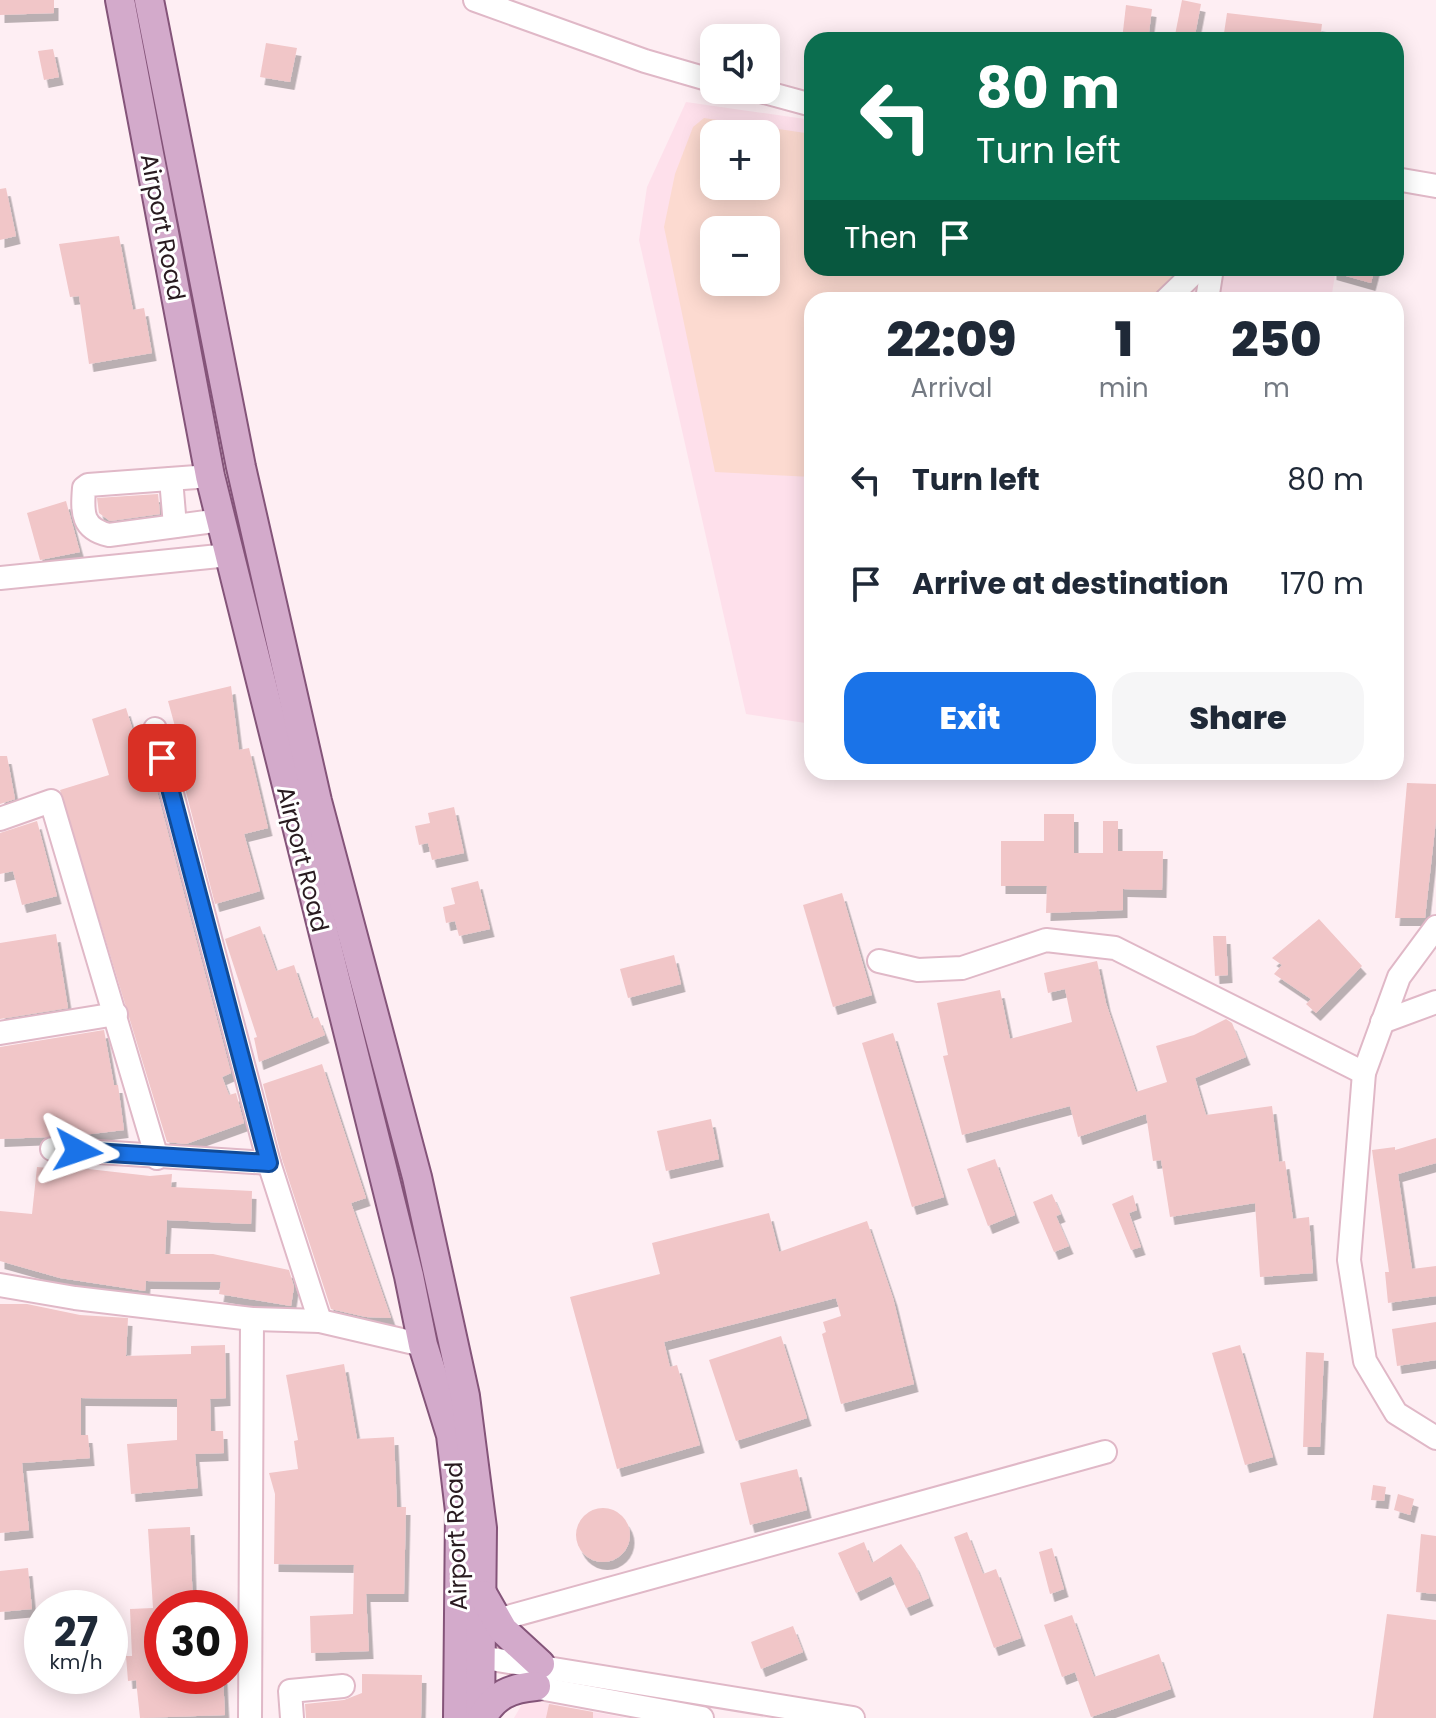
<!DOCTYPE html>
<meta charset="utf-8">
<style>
:root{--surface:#fff;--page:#f6f6f7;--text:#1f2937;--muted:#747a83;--accent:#1a73e8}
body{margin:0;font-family:Poppins,sans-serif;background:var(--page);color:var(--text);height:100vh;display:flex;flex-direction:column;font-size:30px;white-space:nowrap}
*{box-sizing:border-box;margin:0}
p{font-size:26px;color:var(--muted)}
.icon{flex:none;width:44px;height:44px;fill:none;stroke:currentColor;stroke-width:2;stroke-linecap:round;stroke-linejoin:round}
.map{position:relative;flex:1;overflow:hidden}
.panel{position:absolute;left:804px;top:292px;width:600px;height:488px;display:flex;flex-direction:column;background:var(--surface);border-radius:24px;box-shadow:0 4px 20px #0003}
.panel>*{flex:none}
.top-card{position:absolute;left:804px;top:32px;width:600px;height:244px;border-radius:24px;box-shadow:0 4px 20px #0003;background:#0b6e4f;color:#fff;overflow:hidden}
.controls{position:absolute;left:700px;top:24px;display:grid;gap:16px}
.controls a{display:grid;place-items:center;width:80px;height:80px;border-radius:16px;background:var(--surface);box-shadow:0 4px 20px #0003;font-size:40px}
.speed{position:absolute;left:24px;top:1590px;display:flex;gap:16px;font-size:40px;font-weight:700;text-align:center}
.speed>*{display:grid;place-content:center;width:104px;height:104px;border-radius:50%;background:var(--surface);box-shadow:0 4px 20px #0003;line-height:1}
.speed small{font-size:20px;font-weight:400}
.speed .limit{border:12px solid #d22;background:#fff;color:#111}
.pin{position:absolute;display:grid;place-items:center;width:68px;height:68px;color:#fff;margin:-34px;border-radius:16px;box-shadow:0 4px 12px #0006}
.me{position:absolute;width:88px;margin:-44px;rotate:95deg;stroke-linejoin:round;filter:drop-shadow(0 0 6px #0008)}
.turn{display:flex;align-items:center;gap:28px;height:168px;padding:0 40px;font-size:36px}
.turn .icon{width:104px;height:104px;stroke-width:2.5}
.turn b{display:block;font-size:56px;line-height:68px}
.then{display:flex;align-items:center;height:76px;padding:0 40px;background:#0003;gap:16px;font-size:30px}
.eta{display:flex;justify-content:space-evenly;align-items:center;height:136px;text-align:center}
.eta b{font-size:48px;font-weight:800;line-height:56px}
.primary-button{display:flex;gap:16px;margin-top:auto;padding:16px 40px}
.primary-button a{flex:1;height:92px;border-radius:24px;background:var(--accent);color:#fff;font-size:32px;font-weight:800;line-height:92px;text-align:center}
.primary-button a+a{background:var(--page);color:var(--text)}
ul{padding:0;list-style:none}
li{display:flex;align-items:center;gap:24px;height:104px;padding:0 40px}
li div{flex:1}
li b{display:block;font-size:30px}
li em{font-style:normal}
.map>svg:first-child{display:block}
</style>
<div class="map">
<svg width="1436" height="1718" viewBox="0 0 1436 1718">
<defs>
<filter id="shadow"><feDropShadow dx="4.5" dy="8" stdDeviation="0" flood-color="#0004"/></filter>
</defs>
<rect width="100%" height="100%" fill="#feeef3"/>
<g fill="#fee0eb" fill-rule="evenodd">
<path d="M686 102 812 120V268H1336L1331 300H812V724L746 714 639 240 647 187ZM714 134H766V186H714ZM714 230H766V282H714Z"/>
<polygon points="1088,772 1253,772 1252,777"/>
<polygon points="525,1699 626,1718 514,1718"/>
</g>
<path fill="#fcdad0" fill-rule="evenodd" d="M704 118 812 134V268H1190L1153 300H812V477L715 472 664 227 675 174 693 127ZM714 134H766V186H714ZM714 230H766V282H714Z"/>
<g fill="#f1c6c8" filter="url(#shadow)">
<polygon points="0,0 54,0 54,13 0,15"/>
<polygon points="1182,0 1201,4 1194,40 1174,40"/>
<polygon points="1126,5 1152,9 1148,40 1122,40"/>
<polygon points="1227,13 1322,24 1320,40 1223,40"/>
<polygon points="266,43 297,48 290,82 260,77"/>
<polygon points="53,49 59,77 44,80 38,51"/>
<polygon points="6,188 16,236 0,240 0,189"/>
<polygon points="119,236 133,310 144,308 152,353 89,364 79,296 70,297 59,244"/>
<polygon points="1332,268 1375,268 1371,283 1332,272"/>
<polygon points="158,494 160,514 110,521 99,513 97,498"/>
<polygon points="66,501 80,552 40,560 27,513"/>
<polygon points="231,686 239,750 249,748 268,828 244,834 260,891 215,904 179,765 185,763 168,701"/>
<polygon points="126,708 145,770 150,768 152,772 231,1073 222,1077 229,1095 236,1093 244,1123 186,1144 167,1142 60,790 109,775 92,719"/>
<polygon points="0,756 7,756 15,799 0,804"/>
<polygon points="1407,783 1436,784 1436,820 1425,918 1395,918"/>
<polygon points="454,807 464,853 432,860 428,843 419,845 415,826 430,823 428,813"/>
<polygon points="1044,814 1074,814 1074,853 1103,853 1103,821 1118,821 1118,851 1163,851 1162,890 1123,889 1123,910 1046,913 1047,886 1001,886 1001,841 1044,841"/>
<polygon points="37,821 57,896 22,905 13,871 0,874 0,833"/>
<polygon points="478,881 490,929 459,936 455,921 446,923 443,907 455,904 451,888"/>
<polygon points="842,893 872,995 833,1007 803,905"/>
<polygon points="1319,919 1362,966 1316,1013 1306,1004 1311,999 1274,974 1282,965 1272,958"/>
<polygon points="260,926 276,971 294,965 312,1019 318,1017 325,1035 259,1062 254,1038 257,1037 225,939"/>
<polygon points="56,934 68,1008 0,1019 0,943"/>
<polygon points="1213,936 1226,936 1228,975 1215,976"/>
<polygon points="674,955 681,984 628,998 620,969"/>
<polygon points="1097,961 1106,1003 1136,1092 1167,1082 1156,1046 1194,1035 1226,1019 1232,1023 1246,1057 1195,1078 1206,1115 1272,1106 1279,1162 1285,1161 1293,1219 1309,1217 1313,1273 1260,1277 1255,1203 1170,1217 1161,1160 1153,1161 1146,1114 1078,1137 1070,1106 962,1135 943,1056 948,1055 937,1003 1000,990 1010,1039 1072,1022 1065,989 1048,993 1044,973"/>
<polygon points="104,1030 114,1085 118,1085 124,1130 75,1136 0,1139 0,1047"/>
<polygon points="893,1033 944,1197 912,1207 862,1043"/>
<polygon points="322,1064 366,1198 351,1203 391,1318 366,1317 331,1309 282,1159 263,1084"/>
<polygon points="711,1119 719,1159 666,1171 657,1131"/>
<polygon points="1436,1138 1436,1163 1398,1174 1412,1269 1436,1266 1436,1296 1388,1303 1385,1272 1389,1272 1372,1150 1395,1147 1395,1150"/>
<polygon points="995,1159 1015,1215 988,1226 967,1169"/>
<polygon points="62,1166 150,1176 172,1174 171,1187 252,1191 251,1224 167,1220 165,1254 213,1254 289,1270 294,1287 291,1306 219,1294 221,1282 146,1281 145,1291 60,1278 0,1261 0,1211 32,1214 37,1167 62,1169"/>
<polygon points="1052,1194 1061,1214 1056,1216 1069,1246 1054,1252 1033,1202"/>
<polygon points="1133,1195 1137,1210 1129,1213 1141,1247 1131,1250 1112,1204"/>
<polygon points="769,1213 779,1252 867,1221 893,1298 914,1384 841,1404 822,1334 826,1332 823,1322 841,1316 836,1298 664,1342 670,1367 677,1365 700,1445 617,1469 570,1297 660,1274 652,1243"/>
<polygon points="0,1304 27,1304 80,1315 128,1318 126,1356 191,1354 191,1346 225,1345 226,1398 210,1399 211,1431 223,1431 224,1453 195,1454 198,1488 131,1494 127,1444 177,1440 177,1399 81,1398 81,1435 88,1435 90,1458 22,1463 29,1530 0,1533"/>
<polygon points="1436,1322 1436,1360 1397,1366 1392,1329"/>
<polygon points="781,1336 807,1418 736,1441 709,1360"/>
<polygon points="1240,1345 1273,1457 1245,1465 1212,1353"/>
<polygon points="1306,1352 1324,1353 1320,1447 1303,1447"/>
<polygon points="344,1364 357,1439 394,1437 397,1507 406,1507 404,1594 366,1594 369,1651 311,1653 310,1616 353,1614 354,1565 274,1564 275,1494 269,1473 298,1469 294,1441 298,1440 286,1375"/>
<polygon points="797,1469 807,1510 750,1525 740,1483"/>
<polygon points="1373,1485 1386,1487 1384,1501 1371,1500"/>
<polygon points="1398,1494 1414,1499 1410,1515 1394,1510"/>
<circle cx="603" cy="1535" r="27"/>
<polygon points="190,1527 193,1608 162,1608 162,1676 223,1676 225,1715 140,1718 136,1680 128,1681 126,1656 132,1656 130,1609 153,1608 148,1529"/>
<polygon points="967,1532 983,1574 996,1569 1021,1638 994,1648 954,1537"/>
<polygon points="1421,1534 1436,1536 1436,1594 1416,1592"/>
<polygon points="864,1542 872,1563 901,1544 915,1564 929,1598 906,1608 891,1576 856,1593 838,1553"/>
<polygon points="1052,1548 1064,1589 1050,1594 1039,1552"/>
<polygon points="28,1568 32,1609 0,1612 0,1571"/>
<polygon points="1387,1614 1436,1620 1436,1718 1373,1718"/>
<polygon points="1072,1615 1094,1677 1159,1654 1171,1689 1091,1717 1075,1672 1062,1677 1044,1625"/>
<polygon points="793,1626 803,1652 761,1669 751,1642"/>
<polygon points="362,1674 422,1675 421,1718 306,1718 305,1704 344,1700 362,1693"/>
<polygon points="549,1704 593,1712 593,1718 546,1718"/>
</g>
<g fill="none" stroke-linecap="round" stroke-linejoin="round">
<defs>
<g id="minor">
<polyline points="475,0 645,61 714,81"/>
<polyline points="757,90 812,105"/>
<polyline points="1396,179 1436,186"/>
<polyline points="1166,300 1199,268"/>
<polyline points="1207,300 1212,268"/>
<path d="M210 476 88 485 84 488C82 513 82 529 109 535L221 520"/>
<polyline points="171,479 175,526"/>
<polyline points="0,578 229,555"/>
<polyline points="155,729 269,1163 320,1321"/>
<polyline points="0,819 51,801 157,1158"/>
<polyline points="1436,927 1399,977 1364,1073 1349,1260 1365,1361 1396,1413 1436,1438"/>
<polyline points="879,961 918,970 962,968 1046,940 1115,948 1364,1073"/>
<polyline points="1382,1022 1436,1002"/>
<polyline points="0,1033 116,1014"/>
<polyline points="52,1149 269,1163"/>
<polyline points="0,1285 75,1298 252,1319 320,1321 423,1345"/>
<polyline points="497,1620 1105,1452"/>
<polyline points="467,1655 853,1718"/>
<polyline points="523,1685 702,1718"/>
<polyline points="250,1718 252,1319"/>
<polyline points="292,1718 290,1691 343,1686"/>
</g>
<g id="major">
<polyline points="120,0 210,476 409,1276 423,1345 451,1435 460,1511 458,1718"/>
<polyline points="149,0 241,467 317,801 417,1177 465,1396 482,1528 480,1718"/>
<polyline points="483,1595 503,1630 540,1664"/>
<path d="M482 1718C494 1695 511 1688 536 1686"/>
</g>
</defs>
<use href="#minor" stroke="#e0b8c7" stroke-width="26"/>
<use href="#major" stroke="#845479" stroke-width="32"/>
<use href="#minor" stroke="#fff" stroke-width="22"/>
<use href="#major" stroke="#d3aacb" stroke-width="28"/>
</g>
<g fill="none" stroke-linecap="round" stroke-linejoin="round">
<defs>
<polyline id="route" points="78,1151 269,1163 162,758"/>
</defs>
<use href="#route" stroke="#114b97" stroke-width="20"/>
<use href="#route" stroke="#1a73e8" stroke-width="14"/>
</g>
<g text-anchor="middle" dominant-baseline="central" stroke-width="6" stroke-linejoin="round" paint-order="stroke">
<g font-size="24" fill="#291b20" stroke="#fff">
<text transform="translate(163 227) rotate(79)">Airport Road</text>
<text transform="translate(303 859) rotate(76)">Airport Road</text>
<text transform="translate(456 1536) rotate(-92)">Airport Road</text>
</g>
</g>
</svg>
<div class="controls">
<a><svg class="icon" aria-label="sound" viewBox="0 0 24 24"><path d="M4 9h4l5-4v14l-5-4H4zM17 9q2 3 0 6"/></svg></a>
<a>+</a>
<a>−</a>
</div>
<div class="speed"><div>27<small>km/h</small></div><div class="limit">30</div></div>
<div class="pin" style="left:162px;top:758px;background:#d93025"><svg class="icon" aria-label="arrive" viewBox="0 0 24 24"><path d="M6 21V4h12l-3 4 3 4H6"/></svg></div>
<svg class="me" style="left:78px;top:1151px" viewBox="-20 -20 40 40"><path d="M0-17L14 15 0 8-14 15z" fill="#1a73e8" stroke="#fff" stroke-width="4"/></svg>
<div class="top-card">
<div class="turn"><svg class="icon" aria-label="left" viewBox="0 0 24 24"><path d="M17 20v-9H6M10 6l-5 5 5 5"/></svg><div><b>80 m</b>Turn left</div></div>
<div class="then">Then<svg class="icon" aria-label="arrive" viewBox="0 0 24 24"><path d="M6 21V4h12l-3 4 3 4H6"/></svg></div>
</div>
<section class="panel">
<div class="eta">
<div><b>22:09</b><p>Arrival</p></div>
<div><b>1</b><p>min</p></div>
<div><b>250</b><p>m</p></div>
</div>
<ul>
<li><svg class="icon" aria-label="left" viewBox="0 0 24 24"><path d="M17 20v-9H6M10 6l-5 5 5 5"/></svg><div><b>Turn left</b></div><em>80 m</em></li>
<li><svg class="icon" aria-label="arrive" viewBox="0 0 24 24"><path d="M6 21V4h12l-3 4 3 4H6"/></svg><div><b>Arrive at destination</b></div><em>170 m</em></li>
</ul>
<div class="primary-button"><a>Exit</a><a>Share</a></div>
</section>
</div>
